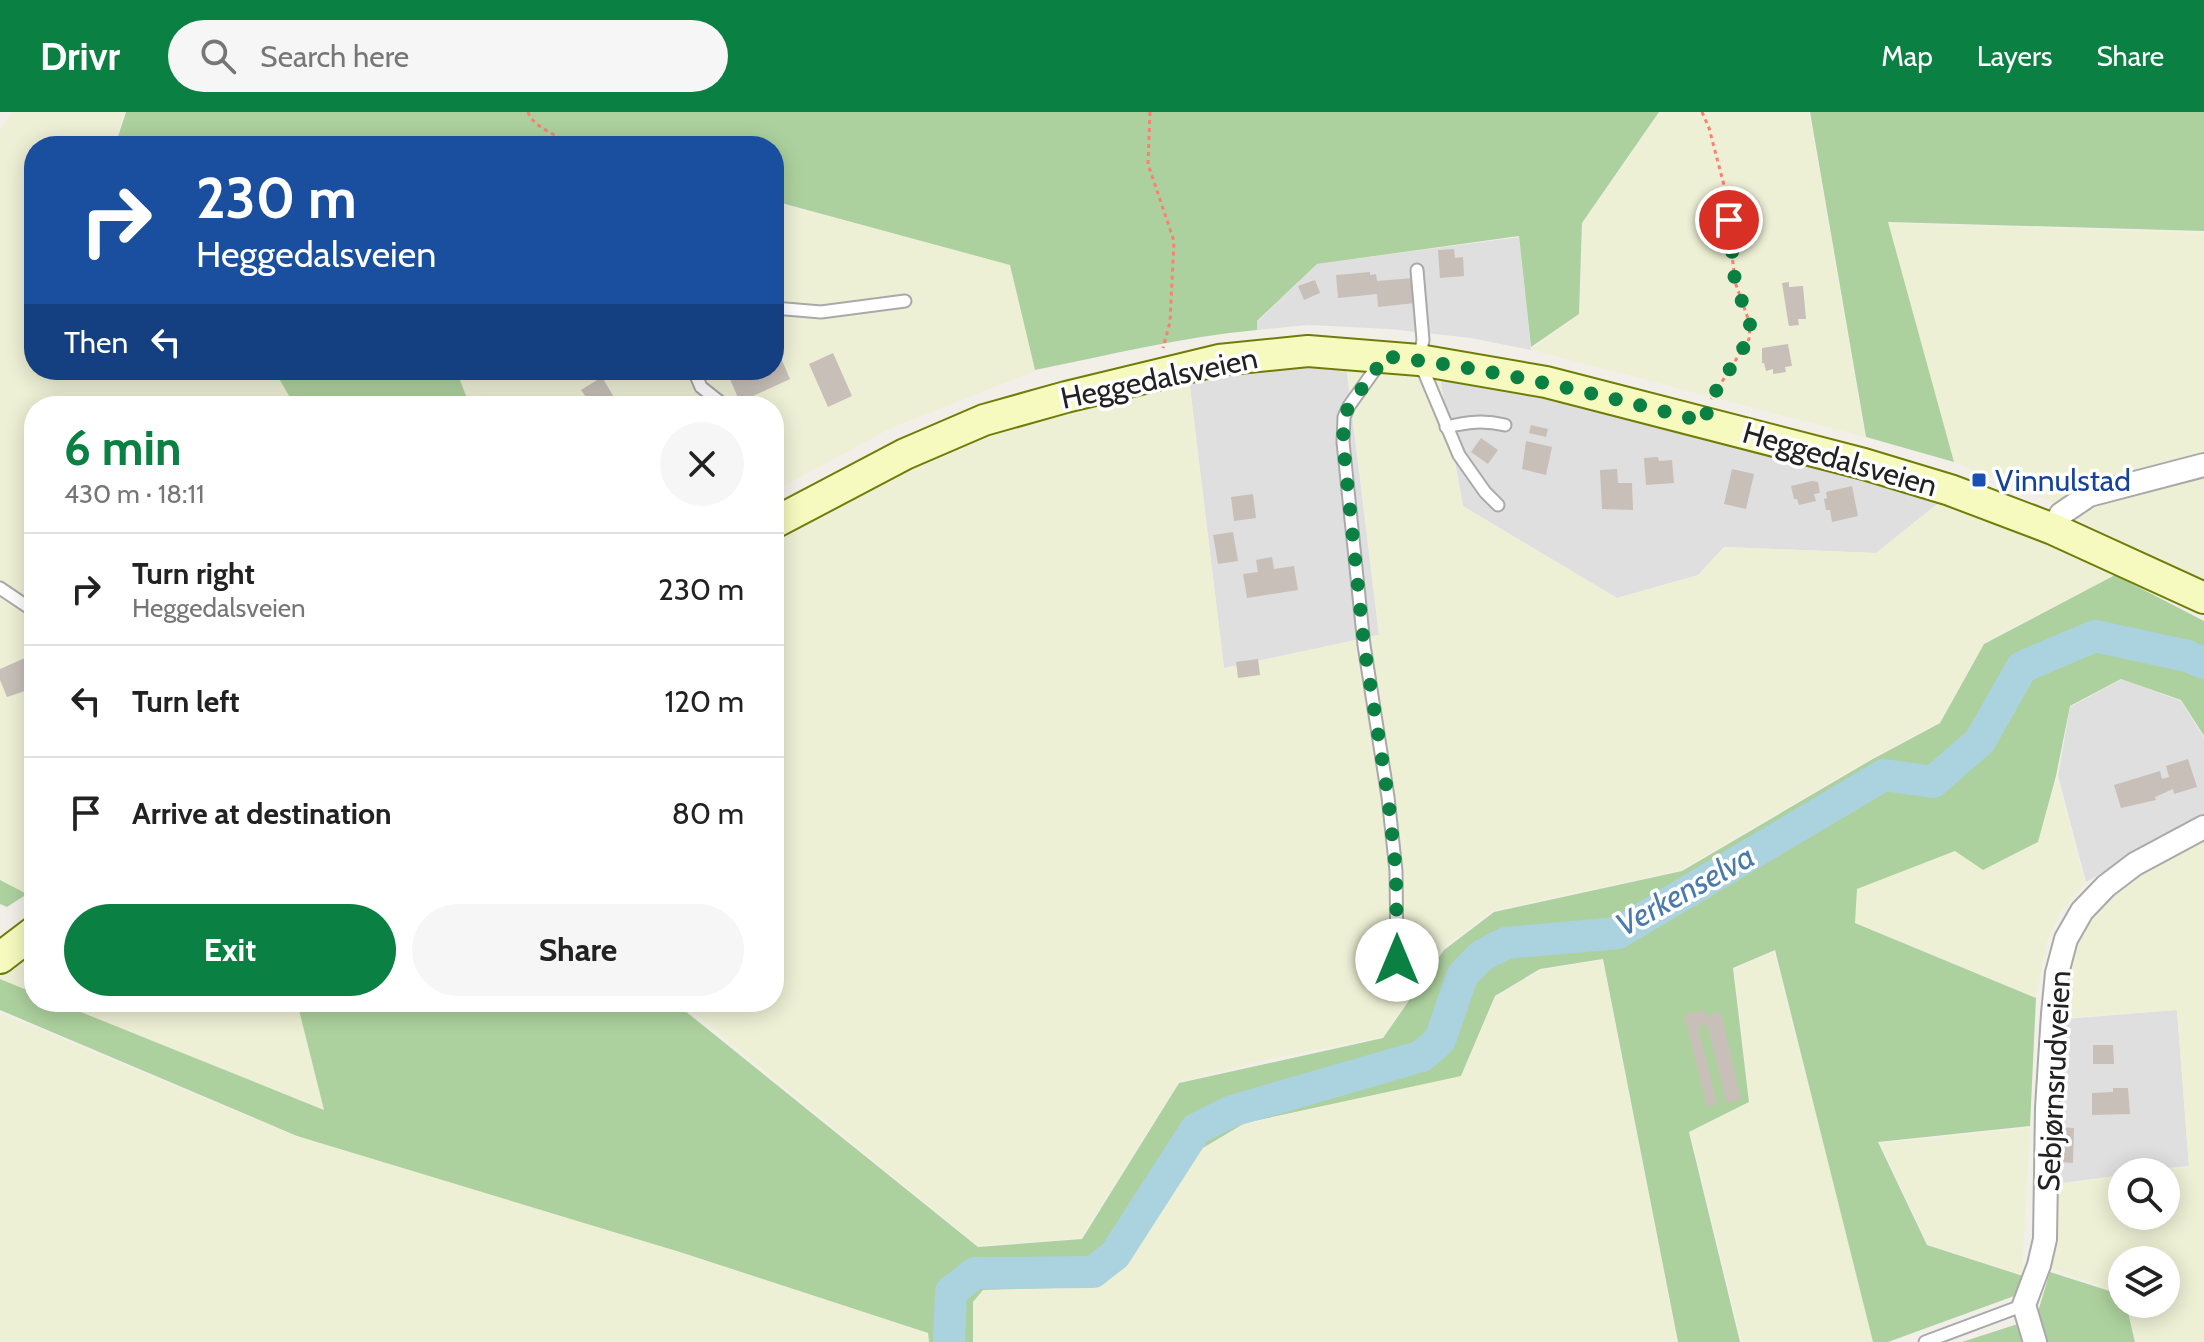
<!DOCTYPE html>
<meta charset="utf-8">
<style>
:root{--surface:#fff;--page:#f6f6f6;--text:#222;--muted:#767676;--line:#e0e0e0;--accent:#0b8043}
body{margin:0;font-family:Cabin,sans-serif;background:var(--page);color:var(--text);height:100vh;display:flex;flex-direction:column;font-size:30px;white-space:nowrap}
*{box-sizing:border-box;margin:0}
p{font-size:26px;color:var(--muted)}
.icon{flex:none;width:44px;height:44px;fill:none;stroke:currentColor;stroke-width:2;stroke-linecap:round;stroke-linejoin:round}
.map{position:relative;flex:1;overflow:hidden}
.details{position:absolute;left:24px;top:284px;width:760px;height:616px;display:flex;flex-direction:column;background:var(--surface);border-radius:32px;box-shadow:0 4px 20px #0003}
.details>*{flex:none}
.top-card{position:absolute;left:24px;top:24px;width:760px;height:244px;border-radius:32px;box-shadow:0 4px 20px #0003;background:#1a4fa0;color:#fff;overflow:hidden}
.buttons{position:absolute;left:2108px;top:1046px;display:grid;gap:16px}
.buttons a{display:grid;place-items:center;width:72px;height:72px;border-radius:50%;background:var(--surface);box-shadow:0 4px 20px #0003;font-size:40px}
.pin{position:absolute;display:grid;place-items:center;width:68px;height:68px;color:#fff;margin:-34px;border:4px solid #fff;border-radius:50%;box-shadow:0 2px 8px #0007}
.me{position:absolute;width:88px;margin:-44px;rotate:0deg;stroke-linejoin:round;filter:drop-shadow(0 0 6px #0008)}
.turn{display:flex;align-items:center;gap:28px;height:168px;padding:0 40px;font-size:36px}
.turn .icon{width:104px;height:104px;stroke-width:2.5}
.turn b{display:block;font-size:56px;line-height:68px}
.then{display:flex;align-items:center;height:76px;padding:0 40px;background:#0003;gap:16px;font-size:30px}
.round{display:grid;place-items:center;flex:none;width:84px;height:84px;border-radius:42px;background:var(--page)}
.headline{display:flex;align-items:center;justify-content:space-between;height:136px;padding:0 40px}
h1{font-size:48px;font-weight:700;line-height:60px;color:var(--accent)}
.action{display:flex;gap:16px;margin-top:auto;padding:16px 40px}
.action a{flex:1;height:92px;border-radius:48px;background:var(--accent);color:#fff;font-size:32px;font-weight:700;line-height:92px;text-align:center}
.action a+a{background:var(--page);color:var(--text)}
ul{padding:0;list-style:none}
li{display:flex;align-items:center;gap:24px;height:112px;padding:0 40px;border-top:2px solid var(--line)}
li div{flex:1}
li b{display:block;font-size:30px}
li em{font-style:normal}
header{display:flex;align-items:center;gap:48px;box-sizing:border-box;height:112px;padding:0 40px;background:var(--accent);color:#fff}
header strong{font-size:38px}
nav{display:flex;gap:44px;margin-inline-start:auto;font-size:28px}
.search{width:560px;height:72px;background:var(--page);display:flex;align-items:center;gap:20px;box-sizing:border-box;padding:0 28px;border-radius:44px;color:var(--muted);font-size:30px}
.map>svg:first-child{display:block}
</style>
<header>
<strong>Drivr</strong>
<div class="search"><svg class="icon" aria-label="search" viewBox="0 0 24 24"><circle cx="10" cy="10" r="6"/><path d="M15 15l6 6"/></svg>Search here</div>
<nav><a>Map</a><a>Layers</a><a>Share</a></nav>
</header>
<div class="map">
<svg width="2204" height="1230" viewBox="0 0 2204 1230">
<rect width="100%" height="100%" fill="#f2efe9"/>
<g fill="#e0dfdf">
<polygon points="1519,125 1531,238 1471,226 1389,217 1308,213 1257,218 1257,210 1317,152"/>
<polygon points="1346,253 1379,523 1224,556 1188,259"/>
<polygon points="1439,261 1544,277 1945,386 1876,441 1724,435 1698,463 1617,486 1463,394"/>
<polygon points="2122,567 2181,589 2204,626 2204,702 2086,770 2058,664 2070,595"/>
<polygon points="2177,898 2189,1054 2122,1060 2122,1063 2056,1072 2065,907"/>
</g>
<g fill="#eef0d5">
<polygon points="12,0 125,0 114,34 34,34 34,258 148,258 149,262 168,258 277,259 295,294 34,294 34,778 27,782 0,767 0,19"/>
<polygon points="1660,0 1809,0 1865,325 1531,238 1579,202 1583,111"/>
<polygon points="774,90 1010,153 1035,259 893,315 774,379 774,294 470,294 457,258 774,258"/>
<polygon points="1888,111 2204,121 2204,345 2057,392 1954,350"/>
<polygon points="1347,252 1439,261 1462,394 1617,486 1698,464 1725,435 1876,441 1945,386 2114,463 1984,531 1940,610 1870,647 1681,758 1492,799 1443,836 1383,925 1274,946 1179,970 1081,1126 978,1134 680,890 774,890 774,416 908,346 1188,259 1224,557 1379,523"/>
<polygon points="2204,357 2204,468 2139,440 2075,405 2091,388"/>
<polygon points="2057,665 2085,771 2061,799 2047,830 2036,886 1855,810 1857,777 1957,739 1984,758 2038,731"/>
<polygon points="2204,725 2204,1230 2136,1230 2126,1192 2166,1192 2166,1148 2122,1148 2122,1182 2051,1156 2056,1072 2122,1064 2122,1104 2166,1104 2166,1060 2154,1060 2189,1055 2177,898 2065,906 2069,853 2087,807 2134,760"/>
<polygon points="34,832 34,881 0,867 0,859"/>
<polygon points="1774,839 1873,1230 1742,1230 1690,1020 1750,990 1734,857"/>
<polygon points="1603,848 1677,1230 974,1230 974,1189 984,1178 1096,1176 1122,1155 1191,1043 1243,1013 1462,963 1496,885 1540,858"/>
<polygon points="57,890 297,890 324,998"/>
<polygon points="0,901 296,1024 682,1141 927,1221 928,1230 0,1230"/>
<polygon points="2030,1016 2022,1163 1928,1132 1880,1031"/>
</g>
<g fill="#add19e">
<path d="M126 0H1659L1582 111 1579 202 1531 235 1519 124 1317 152 1257 209V218C1182 225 1109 243 1035 258L1010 153 774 89V34H115Z"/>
<polygon points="1810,0 2204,0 2204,119 1888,110 1954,350 1866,325"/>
<polygon points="274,258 456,258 470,294 295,294"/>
<polygon points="2115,463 2204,509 2204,624 2181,588 2121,567 2070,594 2056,664 2038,730 1983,758 1955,739 1857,777 1855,811 2036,886 2030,1014 1878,1030 1927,1133 2023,1164 2017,1183 1888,1230 1873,1230 1775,838 1733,856 1749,990 1689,1020 1740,1230 1678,1230 1603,847 1540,857 1495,884 1461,964 1245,1011 1191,1043 1122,1155 1095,1175 983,1178 973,1190 973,1230 929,1230 928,1221 683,1141 297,1024 0,898 0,867 34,881 34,890 56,890 324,998 297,890 674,890 978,1135 1082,1127 1179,971 1383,926 1444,838 1494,800 1682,759 1871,648 1940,611 1984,532"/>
<polygon points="0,768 27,782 7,795 0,792"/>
<polygon points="2050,1160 2122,1183 2122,1192 2126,1192 2135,1230 1962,1230 2036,1206"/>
</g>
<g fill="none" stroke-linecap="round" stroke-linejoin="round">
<polyline stroke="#aad3df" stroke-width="32" points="949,1230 951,1180 975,1161 1093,1160 1115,1143 1196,1017 1232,999 1422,944 1440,928 1462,864 1481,844 1506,831 1618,821 1884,663 1933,670 1980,629 2022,555 2095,524 2187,544 2204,551"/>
</g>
<g fill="#c7bfb8">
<polygon points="1454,137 1455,146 1463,145 1464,164 1440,166 1438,138"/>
<polygon points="1370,160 1370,163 1376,162 1377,169 1413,166 1415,191 1378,195 1377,182 1338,186 1336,163"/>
<polygon points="1315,168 1320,181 1304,188 1298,174"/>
<polygon points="1789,170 1789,175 1803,174 1806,207 1798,207 1799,213 1789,214 1788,209 1782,171"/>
<polygon points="774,230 790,267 740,290 726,258 774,258"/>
<polygon points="1788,232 1792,254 1785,255 1786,260 1773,262 1773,257 1766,259 1764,251 1762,251 1762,236"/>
<polygon points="833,241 852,284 828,295 809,252"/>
<polygon points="602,265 615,287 603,294 592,294 581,278"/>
<polygon points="1531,313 1548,317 1546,325 1529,321"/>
<polygon points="1481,326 1498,338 1488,352 1471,340"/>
<polygon points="1526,329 1552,335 1546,363 1522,357"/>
<polygon points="1658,345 1659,349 1672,348 1674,371 1646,373 1644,346"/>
<polygon points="1617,357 1618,371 1632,371 1633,398 1602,397 1600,358"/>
<polygon points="1732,357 1754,362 1746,397 1724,392"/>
<polygon points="1812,369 1818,370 1820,381 1814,382 1816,389 1799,393 1797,387 1794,387 1791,374"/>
<polygon points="1852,374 1858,404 1832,410 1830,398 1826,398 1824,387 1827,386 1826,380"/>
<polygon points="1253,382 1256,406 1234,409 1231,385"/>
<polygon points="1233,420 1238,449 1218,452 1213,423"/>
<polygon points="1272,445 1274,457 1294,454 1298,478 1247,486 1243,462 1258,460 1256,448"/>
<polygon points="34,542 34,576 7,585 0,568 0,557"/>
<polygon points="1258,547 1260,563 1238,566 1236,550"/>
<polygon points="2188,647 2197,675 2174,682 2173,677 2155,685 2156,688 2121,696 2114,673 2160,659 2162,667 2169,665 2166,654"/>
<polygon points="1705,898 1706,904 1721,900 1741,987 1727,991 1707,913 1698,915 1717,992 1707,995 1684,903"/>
<polygon points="2093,933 2113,933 2114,952 2093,952"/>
<polygon points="2113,976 2128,976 2130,1002 2092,1003 2092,981 2113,980"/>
<polygon points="2059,1015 2074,1016 2073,1051 2058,1050"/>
</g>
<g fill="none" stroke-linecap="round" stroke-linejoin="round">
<defs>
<g id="service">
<polyline points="1417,158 1423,228 1419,248 1459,343 1485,380 1498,393"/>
<polyline points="774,196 821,200 905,189"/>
<polyline points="1381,249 1349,294 1344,305 1343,330 1364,533 1388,685 1396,759 1397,848"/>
<polyline points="696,258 695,261 701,275 725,294"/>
<path d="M1446 315C1468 310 1483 308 1505 313"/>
<polyline points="0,476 34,499"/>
<polyline points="1925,1230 2024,1193"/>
</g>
<g id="minor">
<polyline points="2053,417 2061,402 2089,383 2204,353"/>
<polyline points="2035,1230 2024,1193 2039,1153 2045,1127 2047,996 2053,902 2057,861 2066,827 2082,799 2106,774 2135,752 2204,715"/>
</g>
<g id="secondary">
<polyline points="774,411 905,342 984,308 1066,285 1219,248 1308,239 1419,248 1546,270 1864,352 1950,378 2053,417 2204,486"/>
<polyline points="0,846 34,820"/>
</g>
</defs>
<use href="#service" stroke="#a9a9a9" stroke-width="15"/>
<use href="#minor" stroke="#a9a9a9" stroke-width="26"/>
<use href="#secondary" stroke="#707d05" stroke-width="34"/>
<g stroke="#fa8072" stroke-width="3" stroke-dasharray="4 4" stroke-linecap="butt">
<path d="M528 0C533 16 560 24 574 34"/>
<polyline points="1150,0 1148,52 1174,129 1170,210 1163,236"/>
<polyline points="1702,0 1709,16 1725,77 1735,170 1750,212 1749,227 1711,287"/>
</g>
<use href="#service" stroke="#fff" stroke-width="11"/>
<use href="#minor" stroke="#fff" stroke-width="22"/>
<use href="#secondary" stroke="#f7fabf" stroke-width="30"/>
</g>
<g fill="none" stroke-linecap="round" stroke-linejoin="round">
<path stroke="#0b8043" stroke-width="14" stroke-dasharray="0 25.2" d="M1397 848 1396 759 1388 685 1364 533 1343 330 1344 305 1349 294 1380 252 1382 244C1492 256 1598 282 1705 310L1709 290 1749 227 1750 212 1735 170 1729 108"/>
</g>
<rect fill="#1a4fb4" stroke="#fff" stroke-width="3" x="1971" y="360" width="16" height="16" rx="4"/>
<g text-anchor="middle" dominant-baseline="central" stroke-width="7" stroke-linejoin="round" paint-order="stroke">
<g font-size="30" fill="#222" stroke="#fff">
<text transform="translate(1159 266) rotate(-12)">Heggedalsveien</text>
<text transform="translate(1840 347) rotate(16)">Heggedalsveien</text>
<text transform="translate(2054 969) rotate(-87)">Sebjørnsrudveien</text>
</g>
<g font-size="30" fill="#164399" stroke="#fff" text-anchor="start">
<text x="1995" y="368">Vinnulstad</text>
</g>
<g font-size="32" font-style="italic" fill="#4a7aab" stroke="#fff">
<text transform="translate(1685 778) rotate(-29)">Verkenselva</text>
</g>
</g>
</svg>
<div class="buttons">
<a><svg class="icon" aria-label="search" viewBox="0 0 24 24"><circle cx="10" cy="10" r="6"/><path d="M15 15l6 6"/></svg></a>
<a><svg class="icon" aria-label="layers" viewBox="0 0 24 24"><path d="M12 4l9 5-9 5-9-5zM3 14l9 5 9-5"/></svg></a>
</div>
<div class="pin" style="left:1729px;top:108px;background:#d93025"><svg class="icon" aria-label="arrive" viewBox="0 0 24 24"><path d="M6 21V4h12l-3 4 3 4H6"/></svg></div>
<svg class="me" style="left:1397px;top:848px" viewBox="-20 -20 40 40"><circle r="19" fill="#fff"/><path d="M0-13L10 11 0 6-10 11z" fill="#0b8043"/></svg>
<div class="top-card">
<div class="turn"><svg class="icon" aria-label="right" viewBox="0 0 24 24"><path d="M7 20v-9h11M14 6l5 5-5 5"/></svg><div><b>230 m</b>Heggedalsveien</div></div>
<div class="then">Then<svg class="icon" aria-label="left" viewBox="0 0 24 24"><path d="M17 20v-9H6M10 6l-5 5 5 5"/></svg></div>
</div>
<section class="details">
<div class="headline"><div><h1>6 min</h1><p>430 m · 18:11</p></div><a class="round"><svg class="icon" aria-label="close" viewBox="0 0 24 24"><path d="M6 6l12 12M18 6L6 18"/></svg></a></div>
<ul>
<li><svg class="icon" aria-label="right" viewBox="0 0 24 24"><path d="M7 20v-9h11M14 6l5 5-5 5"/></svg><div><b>Turn right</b><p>Heggedalsveien</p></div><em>230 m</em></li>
<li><svg class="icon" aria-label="left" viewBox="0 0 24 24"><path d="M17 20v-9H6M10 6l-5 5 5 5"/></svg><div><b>Turn left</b></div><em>120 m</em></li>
<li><svg class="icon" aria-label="arrive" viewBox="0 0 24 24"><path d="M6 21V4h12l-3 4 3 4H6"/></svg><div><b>Arrive at destination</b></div><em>80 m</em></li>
</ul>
<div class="action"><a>Exit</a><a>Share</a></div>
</section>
</div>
